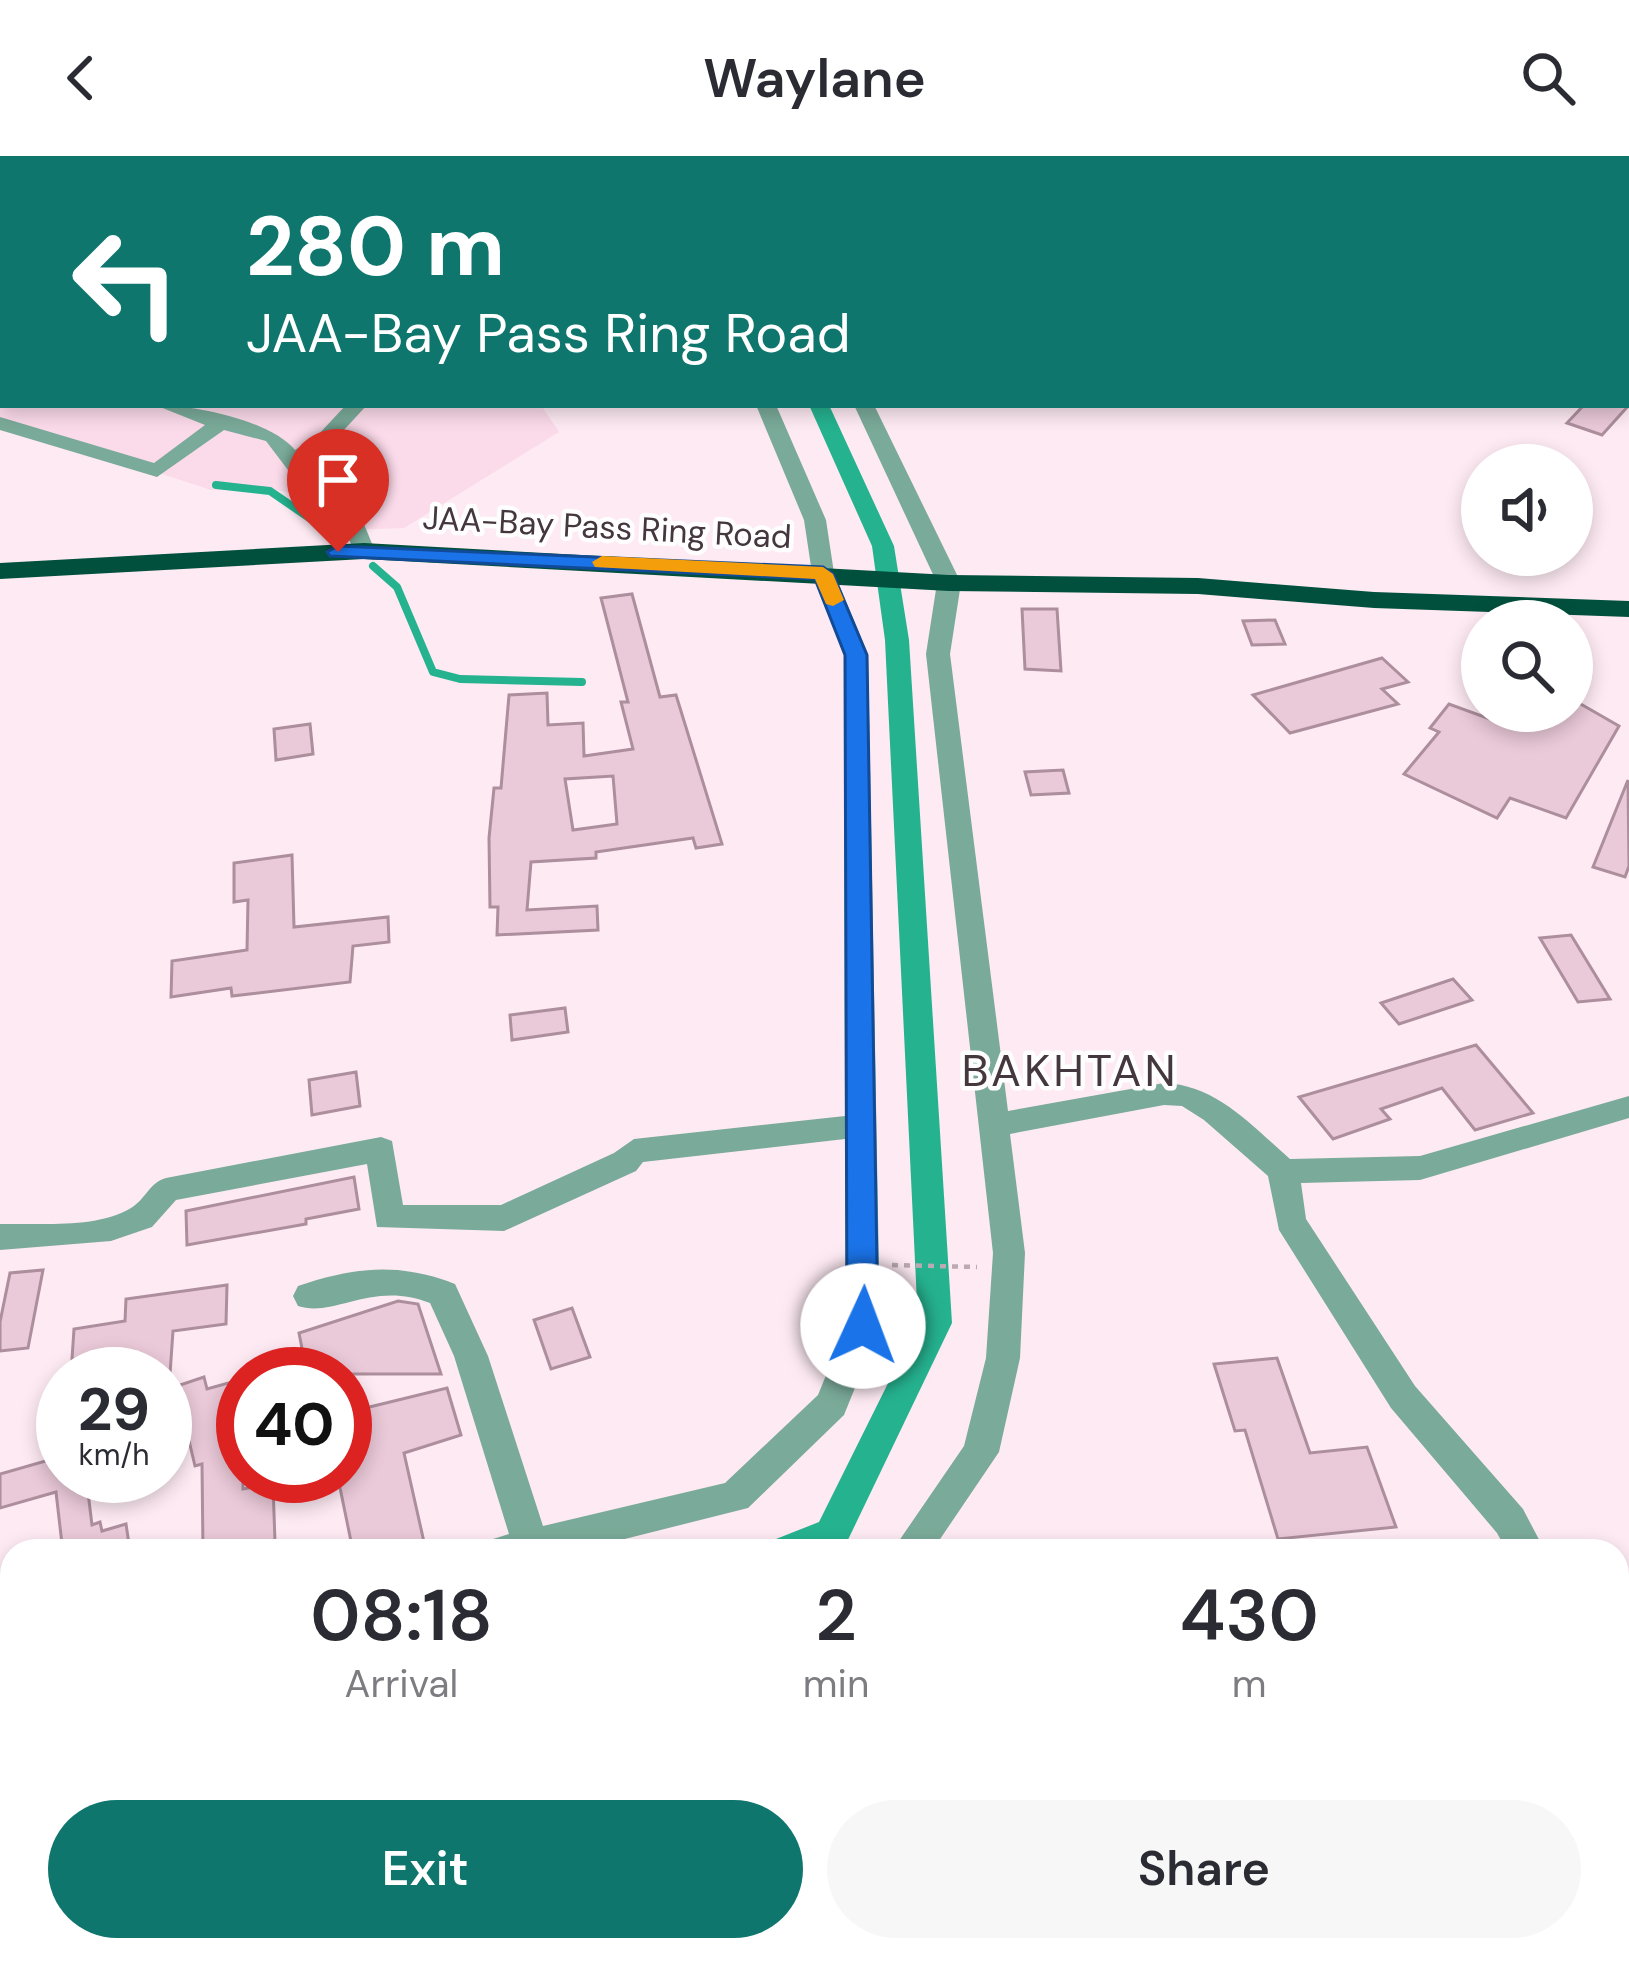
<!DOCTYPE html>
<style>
:root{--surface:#fff;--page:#f7f7f7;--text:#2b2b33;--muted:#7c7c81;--accent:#0f766e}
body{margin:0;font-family:"DM Sans",sans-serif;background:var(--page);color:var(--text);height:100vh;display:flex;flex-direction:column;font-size:45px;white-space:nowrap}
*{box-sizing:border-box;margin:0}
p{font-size:39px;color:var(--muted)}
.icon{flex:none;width:66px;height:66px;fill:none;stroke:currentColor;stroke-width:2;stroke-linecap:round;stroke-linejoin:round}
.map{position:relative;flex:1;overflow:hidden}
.sheet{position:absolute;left:0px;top:1383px;width:1629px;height:423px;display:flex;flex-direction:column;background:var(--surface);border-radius:36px 36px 0 0;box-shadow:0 6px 18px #0003}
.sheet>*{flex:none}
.banner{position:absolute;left:0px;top:0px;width:1629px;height:252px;box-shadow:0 6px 18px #0003;background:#0f766e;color:#fff;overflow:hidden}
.controls{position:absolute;left:1461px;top:288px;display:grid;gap:24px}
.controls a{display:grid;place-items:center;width:132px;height:132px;border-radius:50%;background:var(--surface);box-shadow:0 6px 18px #0003;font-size:60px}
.speed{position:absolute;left:36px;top:1191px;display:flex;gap:24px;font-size:60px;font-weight:700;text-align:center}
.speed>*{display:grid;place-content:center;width:156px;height:156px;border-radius:50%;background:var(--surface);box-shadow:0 6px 18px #0003;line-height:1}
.speed small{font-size:30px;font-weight:400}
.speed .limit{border:18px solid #d22;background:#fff;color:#111}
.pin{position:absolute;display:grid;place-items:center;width:102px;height:102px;color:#fff;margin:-123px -51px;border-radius:50% 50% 50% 0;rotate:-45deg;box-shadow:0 0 12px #0007}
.pin .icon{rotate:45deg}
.me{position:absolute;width:132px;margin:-66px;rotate:2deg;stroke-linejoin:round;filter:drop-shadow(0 0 9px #0008)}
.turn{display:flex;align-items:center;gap:42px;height:252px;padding:0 48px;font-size:54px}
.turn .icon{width:156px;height:156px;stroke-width:2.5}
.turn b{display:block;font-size:84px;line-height:102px}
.eta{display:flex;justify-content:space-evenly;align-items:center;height:204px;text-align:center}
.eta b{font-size:72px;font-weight:600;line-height:84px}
.action{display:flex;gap:24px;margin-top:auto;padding:24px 48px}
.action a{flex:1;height:138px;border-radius:72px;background:var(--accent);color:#fff;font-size:48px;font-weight:600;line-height:138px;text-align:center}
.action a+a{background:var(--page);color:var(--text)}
header{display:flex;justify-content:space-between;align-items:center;height:156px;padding:0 48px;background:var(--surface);font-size:54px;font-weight:600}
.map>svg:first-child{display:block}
</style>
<header><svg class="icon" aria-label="back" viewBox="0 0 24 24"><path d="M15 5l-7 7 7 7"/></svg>Waylane<svg class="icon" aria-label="search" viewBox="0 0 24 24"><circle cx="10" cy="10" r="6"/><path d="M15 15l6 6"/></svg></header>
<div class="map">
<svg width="1629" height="1805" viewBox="0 0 1629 1805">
<rect width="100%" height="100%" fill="#feeaf3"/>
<polygon fill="#fbdae9" points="0,0 495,0 3,3 3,249 541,249 559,276 404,372 342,374 330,356 286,336 261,331 211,334 0,265"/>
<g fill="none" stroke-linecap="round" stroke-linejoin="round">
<g stroke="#25b28f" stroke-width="8">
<polyline points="216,329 270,335 337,381"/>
<polyline points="373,410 397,431 433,516 460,523 582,526"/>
</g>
<g fill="#25b28f" fill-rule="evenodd">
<polygon points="809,249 829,249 894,390 909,484 952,1167 845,1390 832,1395 770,1395 776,1383 819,1366 918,1167 885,484 872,390"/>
<polygon points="12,1621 12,1661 0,1664 0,1624"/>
</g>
</g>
<g fill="#eac9d8" stroke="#ac8e9c" stroke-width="3" fill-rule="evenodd">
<polygon points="1584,249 1629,249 1602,279 1567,267"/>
<path d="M632 438 660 541 676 539 722 688 696 692 693 682 596 696V702L531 706 527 754 597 750 598 774 497 779 498 751H490L489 682 494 632H501L509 539 547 537 548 569 583 567 584 600 633 593 621 546H628L601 442ZM613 620 617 668 573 674 565 623Z"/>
<polygon points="1022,453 1057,453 1061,515 1025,513"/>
<polygon points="1275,464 1285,488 1252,489 1243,465"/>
<polygon points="1382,502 1408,526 1382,533 1398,548 1290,577 1253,539"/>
<polygon points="1572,543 1619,570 1566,662 1510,642 1497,662 1404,618 1439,576 1430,572 1449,548 1498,566 1505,555 1572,555"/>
<polygon points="310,568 313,598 276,604 274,573"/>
<polygon points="1063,614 1069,637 1031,639 1025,616"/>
<polygon points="1628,624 1629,710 1625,721 1593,711"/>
<polygon points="292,699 294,771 388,761 389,786 353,790 350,826 232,840 231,832 171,841 172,805 247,794 248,744 234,746 234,707"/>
<polygon points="1571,779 1610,843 1578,846 1540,782"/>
<polygon points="1453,823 1472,844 1399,868 1381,847"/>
<polygon points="565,852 568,876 512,884 510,859"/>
<polygon points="1476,889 1533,957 1475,974 1442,932 1381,953 1390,963 1333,983 1299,941"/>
<polygon points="356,916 360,950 312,959 309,924"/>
<polygon points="354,1021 359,1053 306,1063 306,1068 187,1089 186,1055"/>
<polygon points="43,1114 28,1192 0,1195 0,1166 10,1117"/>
<polygon points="227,1129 226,1168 173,1175 170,1218 71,1218 74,1173 125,1165 126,1143"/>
<polygon points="398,1145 418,1148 441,1218 307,1218 299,1177"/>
<polygon points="572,1152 590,1201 551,1213 534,1164"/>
<polygon points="1277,1202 1310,1297 1367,1291 1396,1371 1278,1383 1245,1274 1235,1275 1214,1208"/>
<polygon points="204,1221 207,1233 243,1223 243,1333 273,1328 275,1386 203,1395 202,1308 195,1310 182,1255 165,1261 165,1234"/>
<polygon points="447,1232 461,1279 404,1297 426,1395 353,1395 338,1322 345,1320 345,1257"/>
<polygon points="63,1300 63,1320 86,1320 92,1369 100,1366 102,1375 126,1368 130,1395 57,1395 56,1390 62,1388 56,1336 0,1352 0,1318"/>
</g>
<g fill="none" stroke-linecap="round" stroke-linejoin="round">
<polyline stroke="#bcaab2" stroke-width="4.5" stroke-dasharray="6 6" stroke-linecap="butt" points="892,1109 977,1111"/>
<g fill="#7aaa99" fill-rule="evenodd">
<polygon points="236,0 281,0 283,3 238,3"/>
<polygon points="317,0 458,0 315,3"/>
<polygon points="0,12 3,13 3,24 0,23"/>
<rect x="0" y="58" width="3" height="10"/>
<polygon points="0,177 3,178 3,190 0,189"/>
<path d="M155 249C194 249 270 264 295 294L317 280 346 249H367L331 288 304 306 357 351 375 395 372 400H356L339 359 294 322 266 285 224 274 157 321 0 274V261L154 307 205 269Z"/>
<path d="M756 249H776L826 364 834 417 868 498 880 1170 844 1259 748 1352 577 1395H487L493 1383 509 1378 454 1200 430 1147C373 1124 334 1162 298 1150L293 1140 298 1130C354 1111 399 1106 455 1128L488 1200 543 1370 725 1327 818 1239 846 1170 845 983 643 1006 636 1015 504 1075 377 1071 367 1008 176 1044 152 1071 111 1085 0 1094V1068C39 1067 97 1073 131 1052 146 1043 149 1027 166 1022L381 981 392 985 403 1049H501L614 997 634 983 845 960 844 498 812 417 804 364Z"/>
<path d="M854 249H874L961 427 950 498 1008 955 1164 927C1217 929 1252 970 1290 1003L1420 1000 1629 940V962L1420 1024 1301 1027 1306 1063 1415 1230 1523 1353 1545 1395H1507L1497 1377 1391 1252 1279 1074 1268 1020 1204 964 1182 950 1164 949 1010 978 1025 1097 1020 1202 999 1296 932 1395H892L964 1290 986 1202 993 1097 926 498 937 427Z"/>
<polygon points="12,1539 12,1577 0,1581 0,1543"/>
<polygon points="1617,1543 1629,1548 1629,1603 1617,1599"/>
<polygon points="12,1705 12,1747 0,1750 0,1708"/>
<polygon points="607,1794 651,1794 653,1805 609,1805"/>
</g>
<polygon fill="#00503d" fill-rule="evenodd" points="364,387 949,419 1198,422 1374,436 1629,445 1629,461 1374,452 1198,438 949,435 364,403 0,423 0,407"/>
</g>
<polygon fill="#1a73e8" stroke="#114b97" stroke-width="3" points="338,390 823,411 833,418 867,499 878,1170 874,1179 863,1182 852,1179 847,1170 845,499 815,423 330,400 327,396"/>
<polygon fill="#f59e0b" points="602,400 823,411 833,418 844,444 833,450 826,448 815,423 595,411 592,406"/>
<g text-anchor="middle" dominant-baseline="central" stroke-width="9" stroke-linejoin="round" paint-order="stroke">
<g font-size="33" fill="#44373d" stroke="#fefefe">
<text transform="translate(607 371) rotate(3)">JAA-Bay Pass Ring Road</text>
</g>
<g font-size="45" letter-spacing="3" fill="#44373d" stroke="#fefefe">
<text x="1070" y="914">BAKHTAN</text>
</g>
</g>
</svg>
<div class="controls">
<a><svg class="icon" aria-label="sound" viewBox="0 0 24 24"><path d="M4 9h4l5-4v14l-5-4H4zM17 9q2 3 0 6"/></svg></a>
<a><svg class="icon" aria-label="search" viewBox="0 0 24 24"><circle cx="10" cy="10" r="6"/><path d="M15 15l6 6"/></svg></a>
</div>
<div class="speed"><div>29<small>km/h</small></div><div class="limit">40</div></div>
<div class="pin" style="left:338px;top:396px;background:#d93025"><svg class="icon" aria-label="arrive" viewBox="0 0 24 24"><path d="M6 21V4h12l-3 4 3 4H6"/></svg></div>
<svg class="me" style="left:863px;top:1170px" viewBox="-20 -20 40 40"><circle r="19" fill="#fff"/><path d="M0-13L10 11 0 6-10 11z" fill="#1a73e8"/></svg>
<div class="banner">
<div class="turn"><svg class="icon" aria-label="left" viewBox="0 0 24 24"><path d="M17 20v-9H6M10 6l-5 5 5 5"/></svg><div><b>280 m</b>JAA-Bay Pass Ring Road</div></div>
</div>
<section class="sheet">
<div class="eta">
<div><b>08:18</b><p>Arrival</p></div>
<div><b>2</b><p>min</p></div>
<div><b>430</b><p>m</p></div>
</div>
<div class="action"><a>Exit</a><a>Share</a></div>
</section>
</div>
